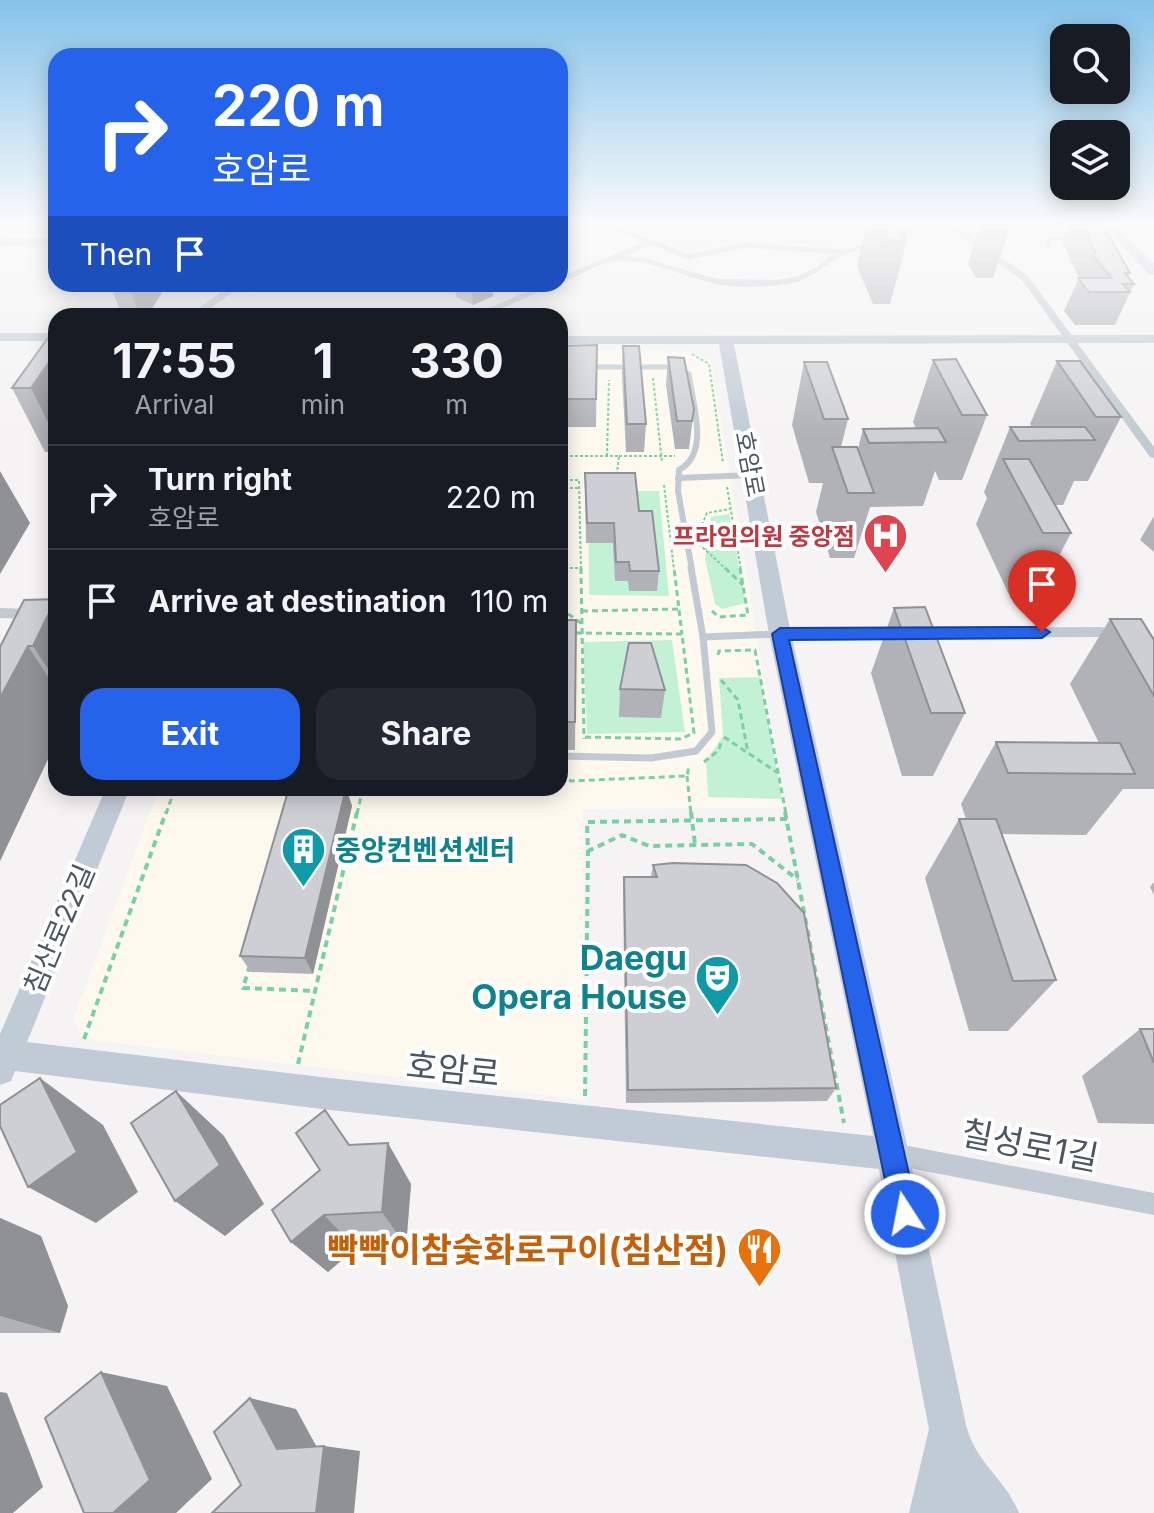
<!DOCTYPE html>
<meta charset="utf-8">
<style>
:root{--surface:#171b24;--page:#242831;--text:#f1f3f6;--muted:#9ea1a6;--line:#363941;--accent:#2563eb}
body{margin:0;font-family:Inter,"Noto Sans KR",sans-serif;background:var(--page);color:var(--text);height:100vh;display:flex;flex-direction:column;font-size:30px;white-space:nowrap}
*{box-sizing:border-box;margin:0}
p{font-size:26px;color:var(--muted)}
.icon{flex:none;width:44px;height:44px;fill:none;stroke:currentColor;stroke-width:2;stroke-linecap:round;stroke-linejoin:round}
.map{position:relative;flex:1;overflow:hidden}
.panel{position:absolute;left:48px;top:308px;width:520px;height:488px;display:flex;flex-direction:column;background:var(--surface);border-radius:24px;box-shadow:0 4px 20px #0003}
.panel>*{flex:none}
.top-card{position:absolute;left:48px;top:48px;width:520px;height:244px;border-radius:24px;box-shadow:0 4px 20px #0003;background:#2563eb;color:#fff;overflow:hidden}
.buttons{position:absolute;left:1050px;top:24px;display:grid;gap:16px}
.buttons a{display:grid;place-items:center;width:80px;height:80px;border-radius:16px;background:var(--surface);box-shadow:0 4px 20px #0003;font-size:40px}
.pin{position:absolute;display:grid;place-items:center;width:68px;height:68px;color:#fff;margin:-82px -34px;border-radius:50% 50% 50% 0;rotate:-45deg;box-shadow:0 0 8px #0007}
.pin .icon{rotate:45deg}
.me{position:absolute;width:88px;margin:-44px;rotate:349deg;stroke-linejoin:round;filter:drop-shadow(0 0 6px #0008)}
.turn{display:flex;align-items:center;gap:28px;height:168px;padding:0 32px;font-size:36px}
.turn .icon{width:104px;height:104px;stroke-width:2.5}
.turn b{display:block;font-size:56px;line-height:68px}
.then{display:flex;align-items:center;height:76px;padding:0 32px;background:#0003;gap:16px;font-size:30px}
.eta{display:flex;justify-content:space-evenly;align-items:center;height:136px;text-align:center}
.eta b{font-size:48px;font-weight:700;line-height:56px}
.cta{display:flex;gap:16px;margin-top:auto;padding:16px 32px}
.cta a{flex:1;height:92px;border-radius:24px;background:var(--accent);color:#fff;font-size:32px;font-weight:700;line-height:92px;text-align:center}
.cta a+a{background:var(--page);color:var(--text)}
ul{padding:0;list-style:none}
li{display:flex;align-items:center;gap:24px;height:104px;padding:0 32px;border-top:2px solid var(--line)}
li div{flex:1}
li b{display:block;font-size:30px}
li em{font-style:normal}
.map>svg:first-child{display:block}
</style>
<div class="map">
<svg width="1154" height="1513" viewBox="0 0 1154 1513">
<rect width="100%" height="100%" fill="#f5f3f3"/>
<polygon fill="#fdf9ef" points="560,350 690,351 711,360 785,808 583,809 585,1100 84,1039 73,1020 159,788 560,788"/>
<polygon fill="#e6e4e5" points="624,225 825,225 847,241 829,247 744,238 689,251"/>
<g fill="#c3f1d5">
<polygon points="588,491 659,491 669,596 589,595"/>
<polygon points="729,514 746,603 722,609 715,604 705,559 711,517"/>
<polygon points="672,640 685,732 587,734 583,642"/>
<polygon points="760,677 782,799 708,797 706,761 723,736 719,678"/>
</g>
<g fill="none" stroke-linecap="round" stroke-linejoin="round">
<g stroke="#7ad0a6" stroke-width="2" stroke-dasharray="3 2" stroke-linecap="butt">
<polyline points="692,354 709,364 723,463"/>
<polyline points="653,378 662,462"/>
<polyline points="560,456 619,456 617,473"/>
<polyline points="566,456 567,424"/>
<polyline points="607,456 609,380"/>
<polyline points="619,456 675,456"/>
<polyline points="560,480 579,480 581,570"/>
<polyline points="664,485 674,570"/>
<polyline points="727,487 741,570"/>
<polyline points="560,488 580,488"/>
<polyline points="698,534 707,513 730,509"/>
<polyline points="699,544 727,570"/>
<polyline points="706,550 733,527"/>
<polyline points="560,568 580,568"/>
</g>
<g stroke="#7ad0a6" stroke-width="3" stroke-dasharray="6 4" stroke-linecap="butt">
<polyline points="581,568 584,739"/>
<polyline points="725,568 743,585"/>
<polyline points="560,608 582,624"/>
<polyline points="679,610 682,634"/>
<polyline points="582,611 679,609 674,568"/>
<polyline points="712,611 719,617 748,615 740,568"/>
<polyline points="576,633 682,634 694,733 680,739 584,737"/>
<polyline points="718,655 719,651 755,650 786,814"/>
<polyline points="721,680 738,700 748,753"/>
<polyline points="724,737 778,773"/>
<polyline points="704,762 719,750 721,742"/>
<polyline points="561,774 571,781 687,776 689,766"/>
<polyline points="687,776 691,814"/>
<polyline points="166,814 175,788"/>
<polyline points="357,814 363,788"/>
</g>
<g stroke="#7ad0a6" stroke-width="4" stroke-dasharray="7 5" stroke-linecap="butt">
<polyline points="691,812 695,844"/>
<polyline points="785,812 844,1123"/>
<polyline points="787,819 587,822 588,851 622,835 649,846 752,844 798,880"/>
<polyline points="250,965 243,988 316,991"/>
<polyline points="84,1039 166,812"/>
<polyline points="298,1064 357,812"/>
<polyline points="585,1096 588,852"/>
</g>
<g stroke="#c1cad2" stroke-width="5">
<polyline points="652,242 688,257 746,245 841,252"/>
<polyline points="1048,245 1050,238 1074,237"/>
<polyline points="589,367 674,367 689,374 689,378"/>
</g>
<g stroke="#c1cad2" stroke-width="6">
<path d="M689 376C693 406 710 453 679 470L678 491 692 570"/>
<polyline points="678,478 752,475"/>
</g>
<g stroke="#c1cad2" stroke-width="7">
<polyline points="691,568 703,637"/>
<polyline points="560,756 651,758 696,751 712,732 703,637 779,634"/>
</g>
<g fill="#c1cad2" fill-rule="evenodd">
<path d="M601 225H614L656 242 625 256 640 257 717 279 776 280 795 277 815 268 837 251 887 240 904 231 907 225H915C904 251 866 246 844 255 828 261 817 276 797 282 775 287 734 289 712 283 682 276 649 259 617 261 598 262 578 277 560 283V277L644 242Z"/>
<polygon points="945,225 955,225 1028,276 1154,447 1154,458 1150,457 1022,280"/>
<polygon points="1130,225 1154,226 1154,230"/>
<polygon points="56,238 56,244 0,245 0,239"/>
<polygon points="244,284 261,284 233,292 199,316 188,316 227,288"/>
<polygon points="543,284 556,284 485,316 472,316"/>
<polygon points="0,608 56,610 56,620 0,618"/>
<polygon points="1101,627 1154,637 1154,647 1101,637 780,639 773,634 780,629"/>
<polygon points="893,1143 1154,1193 1154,1215 893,1165 885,1162 882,1154 885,1146"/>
</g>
<g fill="#c1cbd6" fill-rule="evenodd">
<polygon points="1102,225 1115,225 1154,263 1154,275 1149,274"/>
<rect x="0" y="333" width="56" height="8"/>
<path d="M1154 335V343L734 344 791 634 909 1154 966 1425C976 1464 1005 1478 1019 1513H909L929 1429 879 1169 330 1110 15 1071 11 1081 0 1085V1034L106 788H130L27 1042 330 1078 873 1136 769 634 719 344H560V336Z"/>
</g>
</g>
<g fill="#b0b2b7">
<polygon points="866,225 898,225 907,241 890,304 873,304 857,266"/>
<polygon points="980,225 1011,225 993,278 976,278 968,264"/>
<polygon points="1069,225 1103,225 1130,273 1128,277 1134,284 1115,325 1075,325 1064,311 1079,278 1062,242"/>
<polygon points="110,284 164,284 165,288 147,316 122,316"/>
<polygon points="455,284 492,284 493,296 473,305 456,297"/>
<polygon points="56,335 56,452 45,452 12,388"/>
<polygon points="597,345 596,427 560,427 560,346"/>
<polygon points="623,346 646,424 644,452 626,452 622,374"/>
<polygon points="668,357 694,409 689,449 675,449 666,385"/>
<polygon points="933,360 987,415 962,480 939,480 935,471 923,506 870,507 854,558 830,558 816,512 823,483 809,483 792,425 804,362 848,419 841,447 858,449 863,429 916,428 913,422"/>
<polygon points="1057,361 1121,417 1088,481 1074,481 1063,505 1055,505 1071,533 1037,598 1011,599 976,524 987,498 984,492 1010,427 1032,427 1030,424"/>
<polygon points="585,473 639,511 659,571 657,591 629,591 628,581 615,581 613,543 586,543"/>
<polygon points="1154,516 1154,552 1140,540"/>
<polygon points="56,599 56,742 0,861 0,647"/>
<polygon points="894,608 965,713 933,776 902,776 871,673"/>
<polygon points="1110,619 1154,640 1154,789 1123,789 1086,835 1002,834 1056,980 1008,1031 969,1031 925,878 959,819 966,819 961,804 996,742 1099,743 1070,684"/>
<polygon points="560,620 576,620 575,750 560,750"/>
<polygon points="620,689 665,690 661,718 619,717"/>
<polygon points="346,788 352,806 313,974 251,972 240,956"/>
<polygon points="653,865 836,1088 827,1101 626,1103 623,894 624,877 651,877"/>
<polygon points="1154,882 1154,895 1150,887"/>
<polygon points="1140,1029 1154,1029 1154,1124 1098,1123 1082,1076"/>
<polygon points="349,1145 411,1184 406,1246 356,1248 328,1272 291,1242 320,1170"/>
<polygon points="0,1218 41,1236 68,1306 60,1333 0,1333"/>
</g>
<g fill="#909195">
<polygon points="128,284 164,284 165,288 147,316 140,316"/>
<polygon points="471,284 492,284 493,296 473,305"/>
<polygon points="56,352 56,438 31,388"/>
<polygon points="0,471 30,523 0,574"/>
<polygon points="56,600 56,681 33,646"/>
<polygon points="28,646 56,689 56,742 0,861 0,698"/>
<polygon points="346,788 352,806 313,974 305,958"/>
<polygon points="40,1078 103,1125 138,1192 96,1223 28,1187"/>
<polygon points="176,1091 224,1136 264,1204 225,1236 175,1201"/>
<polygon points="388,1143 411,1184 406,1246 382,1212"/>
<polygon points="324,1215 356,1248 328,1272 291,1242"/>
<polygon points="0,1218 41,1236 68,1306 60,1333 0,1316"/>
<polygon points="101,1372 167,1386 212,1479 176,1513 113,1513"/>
<polygon points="0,1392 7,1393 43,1487 13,1513 0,1513"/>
<polygon points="250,1398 296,1409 320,1453 277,1449"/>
<polygon points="324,1446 360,1451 354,1513 316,1513"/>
</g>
<g fill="#cdcfd5" stroke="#909195" stroke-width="2">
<polygon points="881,225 898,225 907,241 889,241"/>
<polygon points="1082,225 1103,225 1130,273 1125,273 1134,284 1123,284 1130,292 1089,292 1078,278 1112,278 1092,255 1096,253"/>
<polygon points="50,335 56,335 56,352 31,388 12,388"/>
<polygon points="597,345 596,399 560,399 560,346"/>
<polygon points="623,346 639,346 646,424 627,424"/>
<polygon points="668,357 684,358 694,409 692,421 677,421"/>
<polygon points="956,359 987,415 962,415 933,360"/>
<polygon points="1057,361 1080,361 1121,417 1096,417"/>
<polygon points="804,362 827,362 848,419 824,419"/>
<polygon points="1010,427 1085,427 1095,440 1019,441"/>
<polygon points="938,428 946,442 869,443 863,429"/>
<polygon points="832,447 857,447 874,493 848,493"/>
<polygon points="1003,459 1029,459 1071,533 1043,533"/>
<polygon points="585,473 635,473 639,511 652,511 659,571 630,571 629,562 616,562 614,523 587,523"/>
<polygon points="56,599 33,646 28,646 0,698 0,647 24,600"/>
<polygon points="925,607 965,713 931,713 894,608"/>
<polygon points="1110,619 1141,619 1154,640 1154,696"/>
<polygon points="560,620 576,620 575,722 560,722"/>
<polygon points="629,643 651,643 665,690 620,689"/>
<polygon points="996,742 1120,743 1135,774 1008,773"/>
<polygon points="289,788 346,788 305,958 240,956"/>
<polygon points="959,819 996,819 1056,980 1013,981"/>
<polygon points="673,863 746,865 777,883 804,913 836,1088 628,1090 624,877 657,877 653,865"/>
<polygon points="1140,1029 1154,1029 1154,1063"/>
<polygon points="40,1078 77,1152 28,1187 0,1126 0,1105"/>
<polygon points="176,1091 220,1165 175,1201 131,1123"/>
<polygon points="325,1110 349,1145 388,1143 382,1212 324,1215 291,1242 272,1210 320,1170 296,1133"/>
<polygon points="101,1372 150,1480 113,1513 84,1513 45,1418"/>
<polygon points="250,1398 277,1449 324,1446 316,1513 212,1513 241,1485 214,1432"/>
</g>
<linearGradient id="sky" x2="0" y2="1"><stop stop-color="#85c3ea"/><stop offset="0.51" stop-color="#fafafa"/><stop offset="1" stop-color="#fafafa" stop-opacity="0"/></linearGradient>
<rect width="1154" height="437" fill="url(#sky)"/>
<polygon fill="#2563eb" stroke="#184099" stroke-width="2" points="1042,627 1050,632 1042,638 789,640 918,1214 914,1223 905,1227 896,1223 892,1214 772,634 780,628"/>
<defs>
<symbol id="hospital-pin" viewBox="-11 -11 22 30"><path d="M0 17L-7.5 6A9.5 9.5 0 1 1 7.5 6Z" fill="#e0444e" stroke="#fff"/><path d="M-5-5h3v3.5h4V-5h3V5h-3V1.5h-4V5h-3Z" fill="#fff"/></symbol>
<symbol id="building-pin" viewBox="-11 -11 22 30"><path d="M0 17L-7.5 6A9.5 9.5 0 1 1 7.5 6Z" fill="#0f9aa8" stroke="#fff"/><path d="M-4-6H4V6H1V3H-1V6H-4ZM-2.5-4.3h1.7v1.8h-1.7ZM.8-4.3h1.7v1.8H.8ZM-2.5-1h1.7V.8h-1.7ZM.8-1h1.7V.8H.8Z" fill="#fff"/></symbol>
<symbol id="theatre-pin" viewBox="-11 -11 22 30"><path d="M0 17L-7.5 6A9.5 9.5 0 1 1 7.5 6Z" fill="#0f9aa8" stroke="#fff"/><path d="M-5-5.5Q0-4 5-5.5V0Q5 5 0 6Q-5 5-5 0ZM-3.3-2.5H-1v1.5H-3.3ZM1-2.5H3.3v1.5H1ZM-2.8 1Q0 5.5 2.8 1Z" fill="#fff"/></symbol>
<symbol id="restaurant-pin" viewBox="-11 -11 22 30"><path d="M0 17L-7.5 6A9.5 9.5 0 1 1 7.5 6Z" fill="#e8710a" stroke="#fff"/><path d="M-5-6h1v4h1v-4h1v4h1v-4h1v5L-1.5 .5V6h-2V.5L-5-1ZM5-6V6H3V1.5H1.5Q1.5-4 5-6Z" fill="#fff"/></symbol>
</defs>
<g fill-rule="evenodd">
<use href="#hospital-pin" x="860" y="510" width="51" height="69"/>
<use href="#building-pin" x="278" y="824" width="51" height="69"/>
<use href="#theatre-pin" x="692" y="952" width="51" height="69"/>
<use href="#restaurant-pin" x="734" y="1224" width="51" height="69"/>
</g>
<g text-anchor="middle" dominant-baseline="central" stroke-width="8" stroke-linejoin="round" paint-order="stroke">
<g font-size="24" fill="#4a5661" stroke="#fff">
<text transform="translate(750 464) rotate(79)">호암로</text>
</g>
<g font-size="24" font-weight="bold" fill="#be3a42" stroke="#fff" text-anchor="end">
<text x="855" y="536">프라임의원 중앙점</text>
</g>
<g font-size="28" font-weight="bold" fill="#0d838f" stroke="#fff" text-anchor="start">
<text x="335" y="850">중앙컨벤션센터</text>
</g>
<g font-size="28" fill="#4a5661" stroke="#fff">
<text transform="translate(59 929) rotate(-67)">침산로22길</text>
</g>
<g font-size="34" font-weight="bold" fill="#0d838f" stroke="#fff" text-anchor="end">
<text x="687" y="957">Daegu<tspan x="687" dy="39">Opera House</tspan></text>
</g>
<g font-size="34" fill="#4a5661" stroke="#fff">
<text transform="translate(453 1069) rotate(6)">호암로</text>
<text transform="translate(1030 1145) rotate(11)">칠성로1길</text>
</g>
<g font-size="34" font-weight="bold" fill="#c56008" stroke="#fff" text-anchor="end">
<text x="728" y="1249">빡빡이참숯화로구이(침산점)</text>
</g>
</g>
</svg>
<div class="buttons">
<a><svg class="icon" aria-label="search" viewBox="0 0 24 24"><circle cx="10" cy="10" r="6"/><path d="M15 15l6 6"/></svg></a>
<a><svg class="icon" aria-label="layers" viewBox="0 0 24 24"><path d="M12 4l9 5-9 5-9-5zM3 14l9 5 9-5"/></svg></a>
</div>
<div class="pin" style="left:1042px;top:632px;background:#d93025"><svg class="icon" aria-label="arrive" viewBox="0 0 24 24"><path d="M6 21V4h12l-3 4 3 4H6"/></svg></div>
<svg class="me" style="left:905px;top:1214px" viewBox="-20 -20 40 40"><circle r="17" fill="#2563eb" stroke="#fff" stroke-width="3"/><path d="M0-11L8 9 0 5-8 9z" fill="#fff"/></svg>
<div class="top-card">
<div class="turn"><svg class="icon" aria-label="right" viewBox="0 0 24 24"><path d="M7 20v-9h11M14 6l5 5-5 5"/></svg><div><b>220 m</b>호암로</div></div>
<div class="then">Then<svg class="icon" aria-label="arrive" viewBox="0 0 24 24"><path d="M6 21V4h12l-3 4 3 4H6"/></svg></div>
</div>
<section class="panel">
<div class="eta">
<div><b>17:55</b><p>Arrival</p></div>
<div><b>1</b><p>min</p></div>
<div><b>330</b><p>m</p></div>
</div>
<ul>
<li><svg class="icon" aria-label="right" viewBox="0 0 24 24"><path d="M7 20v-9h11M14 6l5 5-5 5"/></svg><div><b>Turn right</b><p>호암로</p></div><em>220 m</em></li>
<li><svg class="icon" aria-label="arrive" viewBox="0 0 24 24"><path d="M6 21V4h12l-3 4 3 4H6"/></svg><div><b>Arrive at destination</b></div><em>110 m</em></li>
</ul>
<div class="cta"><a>Exit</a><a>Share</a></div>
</section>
</div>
